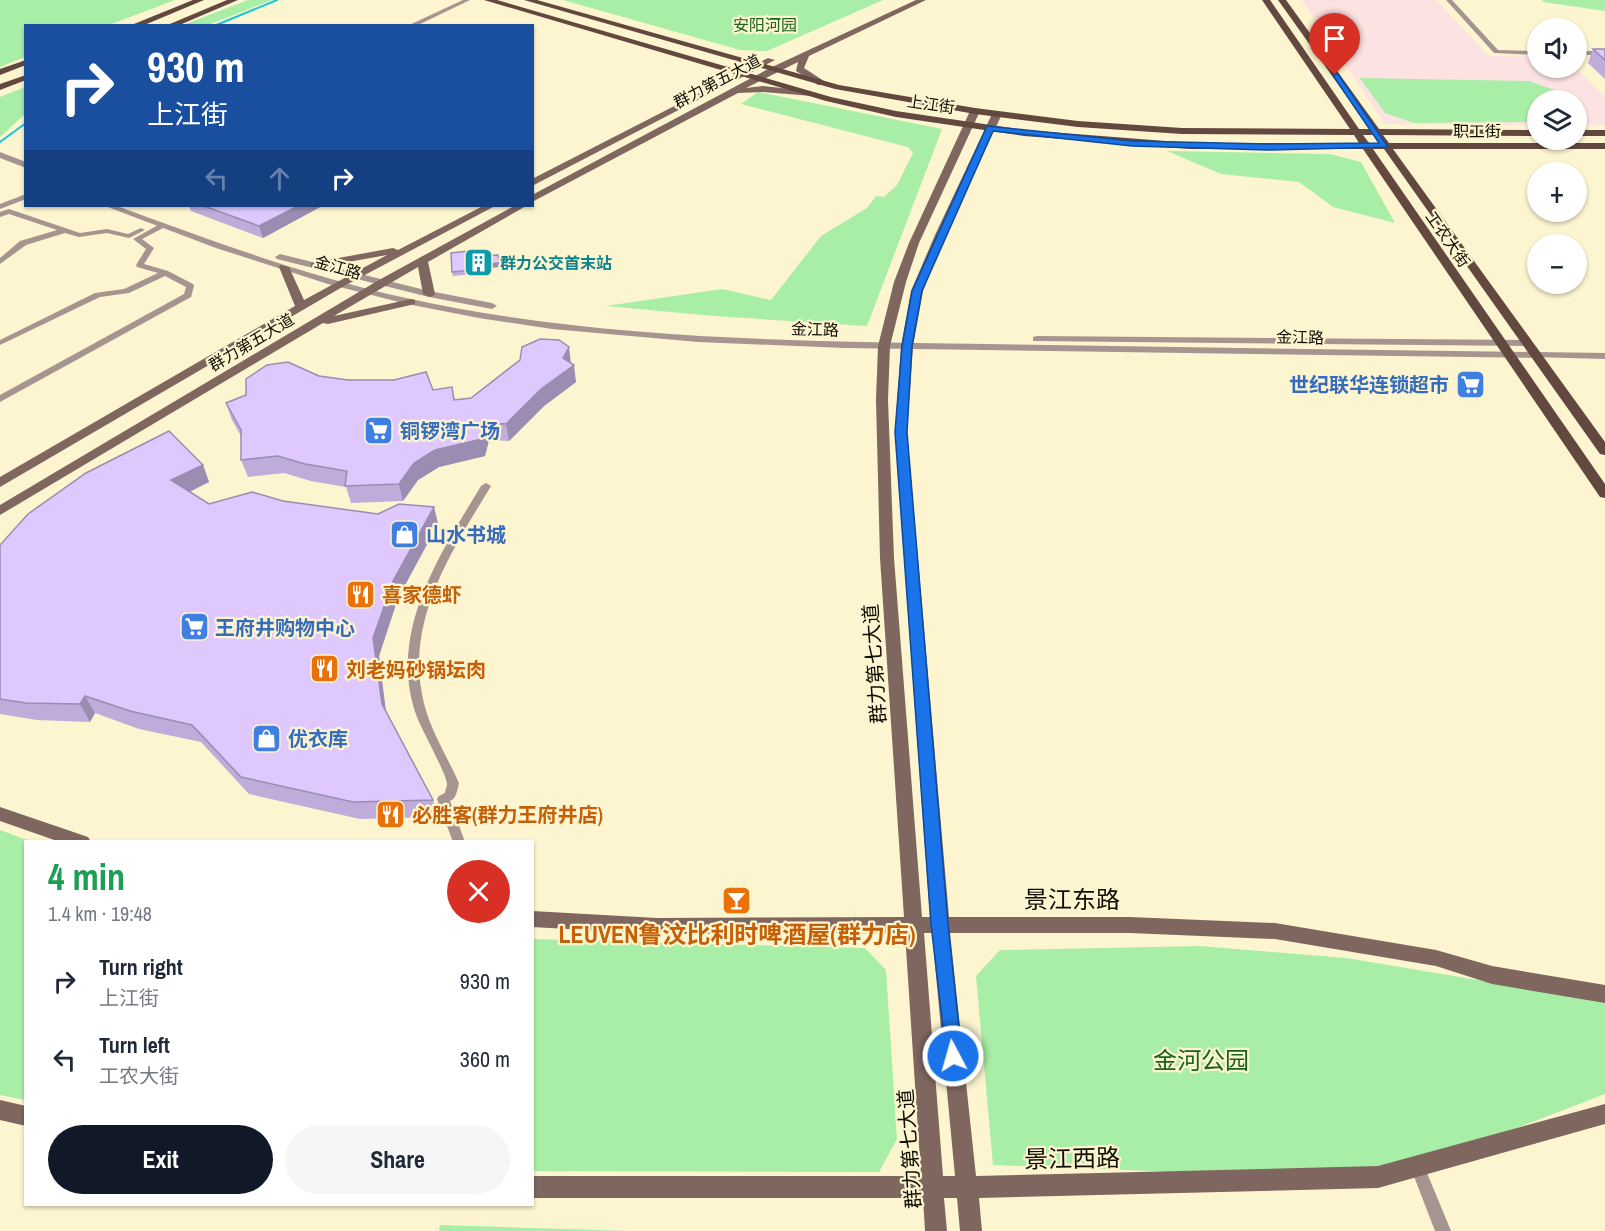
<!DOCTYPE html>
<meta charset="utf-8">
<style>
:root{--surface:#fff;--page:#f6f6f7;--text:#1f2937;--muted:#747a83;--accent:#111827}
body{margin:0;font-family:"Archivo Narrow","Noto Sans SC",sans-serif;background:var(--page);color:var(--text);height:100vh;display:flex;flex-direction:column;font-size:22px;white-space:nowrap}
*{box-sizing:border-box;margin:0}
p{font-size:20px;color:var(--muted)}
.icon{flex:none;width:33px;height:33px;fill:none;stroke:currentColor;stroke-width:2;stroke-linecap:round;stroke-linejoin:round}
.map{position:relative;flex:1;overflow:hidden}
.side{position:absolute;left:24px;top:840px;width:510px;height:366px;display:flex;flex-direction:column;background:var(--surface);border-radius:0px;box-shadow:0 2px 4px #0004}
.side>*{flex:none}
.guide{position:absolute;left:24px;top:24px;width:510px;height:183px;border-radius:0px;box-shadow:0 2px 4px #0004;background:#1a4fa0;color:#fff;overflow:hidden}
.tools{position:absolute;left:1527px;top:18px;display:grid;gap:12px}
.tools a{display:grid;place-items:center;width:60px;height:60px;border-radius:50%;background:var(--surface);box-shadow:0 2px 4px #0004;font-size:30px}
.pin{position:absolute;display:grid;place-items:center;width:51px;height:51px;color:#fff;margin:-62px -26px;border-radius:50% 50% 50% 0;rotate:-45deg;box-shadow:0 0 6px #0007}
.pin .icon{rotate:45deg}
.me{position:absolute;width:66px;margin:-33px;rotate:354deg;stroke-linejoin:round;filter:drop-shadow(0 0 4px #0008)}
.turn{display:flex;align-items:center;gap:21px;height:126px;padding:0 24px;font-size:27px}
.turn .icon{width:78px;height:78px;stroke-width:2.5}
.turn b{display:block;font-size:42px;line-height:51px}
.lanes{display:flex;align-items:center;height:57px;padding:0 24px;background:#0003;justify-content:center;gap:30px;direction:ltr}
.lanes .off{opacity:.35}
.round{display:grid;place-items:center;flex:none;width:63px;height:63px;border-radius:32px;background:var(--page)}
.headline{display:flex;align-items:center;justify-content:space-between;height:102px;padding:0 24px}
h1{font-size:36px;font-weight:800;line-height:45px;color:#1e9e55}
.primary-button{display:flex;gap:12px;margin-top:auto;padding:12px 24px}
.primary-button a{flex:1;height:69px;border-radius:36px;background:var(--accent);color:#fff;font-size:24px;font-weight:800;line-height:69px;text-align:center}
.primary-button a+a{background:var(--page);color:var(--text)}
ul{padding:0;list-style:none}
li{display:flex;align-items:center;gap:18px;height:78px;padding:0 24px}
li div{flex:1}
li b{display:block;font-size:22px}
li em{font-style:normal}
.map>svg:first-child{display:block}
</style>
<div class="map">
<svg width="1605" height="1231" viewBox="0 0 1605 1231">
<rect width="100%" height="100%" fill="#fdf4d0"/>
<polygon fill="#fde2e2" points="1302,0 1436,0 1489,56 1537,55 1538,68 1576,68 1605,97 1605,125 1577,125 1576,100 1538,100 1537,125 1385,124"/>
<g fill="#a9eea7">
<polygon points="0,0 175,0 109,25 26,26 25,57 0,67"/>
<polygon points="248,0 272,0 208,25 183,25"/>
<polygon points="563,0 883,0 767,51 740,50"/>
<polygon points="1542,0 1605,0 1605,11 1543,2"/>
<polygon points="1360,78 1529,81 1557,91 1565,100 1538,100 1537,122 1414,123 1385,113"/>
<polygon points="25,87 25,114 0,137 0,97"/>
<polygon points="758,92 942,129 867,326 714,316 606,306 722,289 771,300 821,236 867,208 876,196 884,197 897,185 913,153 908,147 741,104"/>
<polygon points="1167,151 1330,154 1361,162 1395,223 1333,207 1299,182 1221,174"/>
<polygon points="0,830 30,841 26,842 25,1100 0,1095"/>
<polygon points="533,939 865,948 886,970 897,1139 879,1172 533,1171"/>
<polygon points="1200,946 1346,958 1605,1001 1605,1094 1514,1129 1379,1168 1285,1176 993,1165 976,976 1000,950"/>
<polygon points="440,1225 630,1231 439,1231"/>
</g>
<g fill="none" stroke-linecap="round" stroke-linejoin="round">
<g stroke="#14c8d5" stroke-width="2">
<polyline points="214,26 277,0"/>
<polyline points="0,142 26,123"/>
</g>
<g fill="#a5948f" fill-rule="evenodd">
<polygon points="463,0 470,0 416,26 407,26"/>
<polygon points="1446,0 1452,0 1498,50 1538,51 1538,55 1494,53"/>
<rect x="1576" y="51" width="29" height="4"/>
<polygon points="26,194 26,199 0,209 0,204"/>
<polygon points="9,209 80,233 107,229 128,234 141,228 145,230 129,238 107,233 79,237 65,233 26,245 0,264 0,258 20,241 57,230 9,214 0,217 0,212"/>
<polygon points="160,224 167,226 142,239 154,248 144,264 168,271 193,284 194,286 191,297 0,402 0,395 184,294 186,287 165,276 129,293 100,297 0,345 0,340 95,293 124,289 158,273 137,267 136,265 146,249 133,239"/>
<polygon points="1536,352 1605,353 1605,359 1533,357 1533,353"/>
<path d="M486 483 491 486C453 549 407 617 422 694 427 725 446 754 459 783 457 790 457 798 450 801L465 842H453L437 799 439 796 445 793C445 790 447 787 447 784 447 775 422 730 417 717 386 634 440 554 481 486Z"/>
<polygon points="1417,1159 1422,1161 1451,1231 1435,1231 1410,1166 1412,1161"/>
</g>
<g fill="#a5948f" fill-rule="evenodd">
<polygon points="0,152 26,162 26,168 0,158"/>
<path d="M105 206H117C212 241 307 276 406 298 596 340 793 341 987 344 1170 347 1353 350 1536 352L1541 355 1536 358 845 348 698 342 552 329 479 318 407 304 328 284 216 248Z"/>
<polygon points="280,254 429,291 492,303 497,306 492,309 429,297 277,259 275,257"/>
<polygon points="1037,336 1527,340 1532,343 1527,346 1033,341 1033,337"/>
</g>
<g fill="#7f6760" fill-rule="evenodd">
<polygon points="916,0 926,0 809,56 804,68 824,81 824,85 818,85 796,71 798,62 746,88 763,86 809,91 813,94 812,96 763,92 738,93 532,202 532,195 770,68"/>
<polygon points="768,58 775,60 532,186 532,179"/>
<path d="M975 108 980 111 919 243 906 282 890 346 888 400 894 558 922 917H930L895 432 901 346 911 291 935 235 992 114 997 111 1002 114 945 235 923 291 913 346 907 432 949 917H1130L1275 923 1436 950 1492 966 1605 985V1003L1492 984 1436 966 1275 939 1130 933H950L976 1176 1378 1166 1605 1104V1124L1378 1188 979 1198 982 1231H960L957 1198H944L947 1231H925L923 1198H532V1176H921L905 933 657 934 532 927V911L657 918 904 917 880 558 876 400 878 346 894 282 909 243 970 111ZM924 933H932L955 1176H943Z"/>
<polygon points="483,206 495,206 344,286 0,487 0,477 295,306 279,267 280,265 289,267 304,300 387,255 315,268 311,267 311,263 393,248 398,250"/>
<polygon points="514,206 526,206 428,262 435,294 433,296 429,297 423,294 418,267 334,316 411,299 415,300 415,304 328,324 323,323 0,515 0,505 379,280"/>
<polygon points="0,807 88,837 91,842 60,842 0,821"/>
<polygon points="0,1100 26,1106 26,1126 0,1120"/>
</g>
<g fill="#63483f" fill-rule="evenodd">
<polygon points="193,0 204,0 142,26 129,26"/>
<polygon points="227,0 238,0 177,26 165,26"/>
<path d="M484 0H497L831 97 896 111 1024 130 1191 143H1359L1354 135 1182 134 1078 127 975 114 835 89 524 0H537L839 85 975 108 1078 121 1182 128 1350 129 1262 0H1270L1359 129H1370L1278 0H1286L1379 129 1538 130V136L1383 135 1389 143H1605V149H1393L1605 442V455L1600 454 1384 149H1373L1605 484V498L1600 497 1363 149H1191L1024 136 896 117 826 101ZM1363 135H1374L1380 143H1369Z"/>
<polygon points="26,60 26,65 0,75 0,69"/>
<polygon points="26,75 26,80 0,90 0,84"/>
<rect x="1576" y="130" width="29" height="6"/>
</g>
</g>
<g fill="#bfacda">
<polygon points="1593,49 1605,49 1605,79 1588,63"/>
<polygon points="189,206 322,206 263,238 191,211"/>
<polygon points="477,256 500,267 476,269 474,274 453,276 452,272"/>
<polygon points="571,364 576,382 544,406 509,441 489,440 485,456 439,467 418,480 403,501 351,503 346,487 311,481 284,473 248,477 241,460 241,436 232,420 226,403 319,376 433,390 452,387 455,400 471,398"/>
<polygon points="203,465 209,482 190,492 209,504 283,501 378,514 434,507 438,524 398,598 379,656 386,712 433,800 438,817 360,819 249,794 201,742 139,729 95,713 90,722 37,720 0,714 0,545"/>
</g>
<g fill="#9b8cb1">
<polygon points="298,206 322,206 263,238 259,226"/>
<polygon points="498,255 500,267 476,269 474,274 473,270 475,265"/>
<polygon points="569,347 571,364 574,365 576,382 544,406 509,441 506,424 563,358"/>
<polygon points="486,423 489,440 485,456 439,467 418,480 403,501 399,484 414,463 435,450"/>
<polygon points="203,465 209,482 178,497 171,480"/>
<polygon points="434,507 438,524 398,598 379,656 387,721 382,704 373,638 393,581"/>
<polygon points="85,696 95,713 90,722 80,704"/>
</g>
<g fill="#dec8fd" stroke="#9b8cb1" stroke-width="1.5">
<polygon points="1593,49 1605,49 1605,60"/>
<polygon points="204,206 298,206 259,226"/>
<polygon points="477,250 476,256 498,255 499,263 475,265 473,270 452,272 451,253"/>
<polygon points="540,339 559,340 569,347 563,358 574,365 541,389 506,424 486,423 482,439 435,450 414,463 399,484 345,486 347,471 305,464 278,456 241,460 241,430 226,403 246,395 246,379 267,365 288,362 319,376 348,380 394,380 426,372 433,390 452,387 454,400 471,398 520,360 522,347"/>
<polygon points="169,431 203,465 171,480 209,504 252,492 283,501 378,514 399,504 434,507 393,581 373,638 382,704 433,800 353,802 241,777 192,725 130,711 85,696 80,704 26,703 0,699 0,545 28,514 86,473"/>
</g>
<polygon fill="#1a73e8" stroke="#114b97" stroke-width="1.5" points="1332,74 1338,74 1388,147 1267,150 1132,146 993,131 922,291 912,346 907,432 948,924 962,1056 960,1062 953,1064 947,1062 931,924 895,432 902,346 912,291 987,126 1132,141 1267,144 1379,143"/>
<defs>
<symbol id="building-square" viewBox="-11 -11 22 22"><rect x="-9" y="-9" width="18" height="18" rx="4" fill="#0f9aa8" stroke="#fdf4d0"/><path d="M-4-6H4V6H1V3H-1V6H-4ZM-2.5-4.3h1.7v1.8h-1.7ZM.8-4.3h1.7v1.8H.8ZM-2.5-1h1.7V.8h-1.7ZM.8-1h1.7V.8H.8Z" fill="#fff"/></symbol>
<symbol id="supermarket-square" viewBox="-11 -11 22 22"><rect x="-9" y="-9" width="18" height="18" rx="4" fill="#3f7fe0" stroke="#fdf4d0"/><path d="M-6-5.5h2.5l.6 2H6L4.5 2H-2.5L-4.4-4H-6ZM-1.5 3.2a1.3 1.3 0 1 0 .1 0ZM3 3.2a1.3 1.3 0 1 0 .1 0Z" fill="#fff"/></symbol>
<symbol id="shop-square" viewBox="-11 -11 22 22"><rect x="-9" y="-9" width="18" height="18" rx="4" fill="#3f7fe0" stroke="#fdf4d0"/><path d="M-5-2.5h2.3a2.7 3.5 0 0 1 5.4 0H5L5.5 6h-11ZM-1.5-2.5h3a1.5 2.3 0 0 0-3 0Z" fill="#fff"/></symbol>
<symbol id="restaurant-square" viewBox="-11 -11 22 22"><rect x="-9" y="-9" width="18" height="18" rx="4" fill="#e8710a" stroke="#fdf4d0"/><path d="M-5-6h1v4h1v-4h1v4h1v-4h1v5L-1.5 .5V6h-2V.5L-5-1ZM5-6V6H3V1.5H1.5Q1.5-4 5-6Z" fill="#fff"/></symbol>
<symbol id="bar-square" viewBox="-11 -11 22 22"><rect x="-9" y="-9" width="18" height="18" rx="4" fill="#e8710a" stroke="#fdf4d0"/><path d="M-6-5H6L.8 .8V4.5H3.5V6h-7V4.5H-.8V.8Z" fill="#fff"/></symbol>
</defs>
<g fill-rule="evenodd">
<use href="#building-square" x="462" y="246" width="33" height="33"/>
<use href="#supermarket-square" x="1454" y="368" width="33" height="33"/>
<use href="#supermarket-square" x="362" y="414" width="33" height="33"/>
<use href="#shop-square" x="388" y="518" width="33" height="33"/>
<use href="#restaurant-square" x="344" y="578" width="33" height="33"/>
<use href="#supermarket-square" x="178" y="610" width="33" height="33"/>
<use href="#restaurant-square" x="308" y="652" width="33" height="33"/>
<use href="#shop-square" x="250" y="722" width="33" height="33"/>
<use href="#restaurant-square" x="374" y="798" width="33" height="33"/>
<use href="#bar-square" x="720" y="884" width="33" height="33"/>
</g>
<g text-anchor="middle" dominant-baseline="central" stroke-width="4.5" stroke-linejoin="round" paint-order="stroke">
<g font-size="16" fill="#18631d" stroke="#fdf4d0">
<text x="765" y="25">安阳河园</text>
</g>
<g font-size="16" fill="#100d03" stroke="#fdf4d0">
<text transform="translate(717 81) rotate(-28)">群力第五大道</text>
<text transform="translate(931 104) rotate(8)">上江街</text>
<text x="1477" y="131">职工街</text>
<text transform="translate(1448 239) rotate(55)">工农大街</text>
<text transform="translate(338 267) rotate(16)">金江路</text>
<text transform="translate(815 329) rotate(2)">金江路</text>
<text transform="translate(1300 337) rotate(1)">金江路</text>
<text transform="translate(251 342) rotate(-31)">群力第五大道</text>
</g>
<g font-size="16" font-weight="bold" fill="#0d838f" stroke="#fdf4d0" text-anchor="start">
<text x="500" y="263">群力公交首末站</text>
</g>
<g font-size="20" font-weight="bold" fill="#366cbe" stroke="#fdf4d0" text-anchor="start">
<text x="1449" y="384" text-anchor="end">世纪联华连锁超市</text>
<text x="400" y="430">铜锣湾广场</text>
<text x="426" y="534">山水书城</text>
<text x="215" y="627">王府井购物中心</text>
<text x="288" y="738">优衣库</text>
</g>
<g font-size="20" font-weight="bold" fill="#c56008" stroke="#fdf4d0" text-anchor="start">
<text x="382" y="594">喜家德虾</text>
<text x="346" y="669">刘老妈砂锅坛肉</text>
<text x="412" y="814">必胜客(群力王府井店)</text>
</g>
<g font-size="20" fill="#100d03" stroke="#fdf4d0">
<text transform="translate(874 664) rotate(-94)">群力第七大道</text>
<text transform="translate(909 1149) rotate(-94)">群力第七大道</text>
</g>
<g font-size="24" fill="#100d03" stroke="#fdf4d0">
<text x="1072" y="899">景江东路</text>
<text transform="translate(1072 1158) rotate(-1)">景江西路</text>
</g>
<g font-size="24" font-weight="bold" fill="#c56008" stroke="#fdf4d0">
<text x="737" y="934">LEUVEN鲁汶比利时啤酒屋(群力店)</text>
</g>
<g font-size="24" fill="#18631d" stroke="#fdf4d0">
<text x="1201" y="1060">金河公园</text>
</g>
</g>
</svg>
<div class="tools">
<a><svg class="icon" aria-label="sound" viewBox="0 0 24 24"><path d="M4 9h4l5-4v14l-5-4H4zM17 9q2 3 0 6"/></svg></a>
<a><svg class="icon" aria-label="layers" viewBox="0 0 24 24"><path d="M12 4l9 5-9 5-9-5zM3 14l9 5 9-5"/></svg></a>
<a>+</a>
<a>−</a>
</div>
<div class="pin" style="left:1335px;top:75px;background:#d93025"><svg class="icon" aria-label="arrive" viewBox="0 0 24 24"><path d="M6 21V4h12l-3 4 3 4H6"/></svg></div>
<svg class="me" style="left:953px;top:1056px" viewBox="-20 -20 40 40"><circle r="17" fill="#1a73e8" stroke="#fff" stroke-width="3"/><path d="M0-11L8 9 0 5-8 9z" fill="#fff"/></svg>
<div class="guide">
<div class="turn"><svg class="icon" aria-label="right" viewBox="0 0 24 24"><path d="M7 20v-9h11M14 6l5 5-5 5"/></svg><div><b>930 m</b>上江街</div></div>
<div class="lanes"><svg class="icon off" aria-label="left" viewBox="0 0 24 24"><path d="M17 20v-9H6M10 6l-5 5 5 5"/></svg><svg class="icon off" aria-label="ahead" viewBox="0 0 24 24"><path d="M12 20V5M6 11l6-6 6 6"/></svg><svg class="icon" aria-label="right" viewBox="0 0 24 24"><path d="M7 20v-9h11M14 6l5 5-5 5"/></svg></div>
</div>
<section class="side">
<div class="headline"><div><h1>4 min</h1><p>1.4 km · 19:48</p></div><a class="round" style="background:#d93025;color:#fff"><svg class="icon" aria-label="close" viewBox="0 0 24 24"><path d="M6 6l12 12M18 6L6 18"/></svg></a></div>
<ul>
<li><svg class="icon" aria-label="right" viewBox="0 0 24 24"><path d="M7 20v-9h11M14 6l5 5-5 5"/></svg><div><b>Turn right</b><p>上江街</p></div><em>930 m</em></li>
<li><svg class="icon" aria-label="left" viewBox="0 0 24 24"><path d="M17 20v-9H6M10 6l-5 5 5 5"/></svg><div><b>Turn left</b><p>工农大街</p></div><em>360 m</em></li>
</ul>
<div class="primary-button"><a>Exit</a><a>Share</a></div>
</section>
</div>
